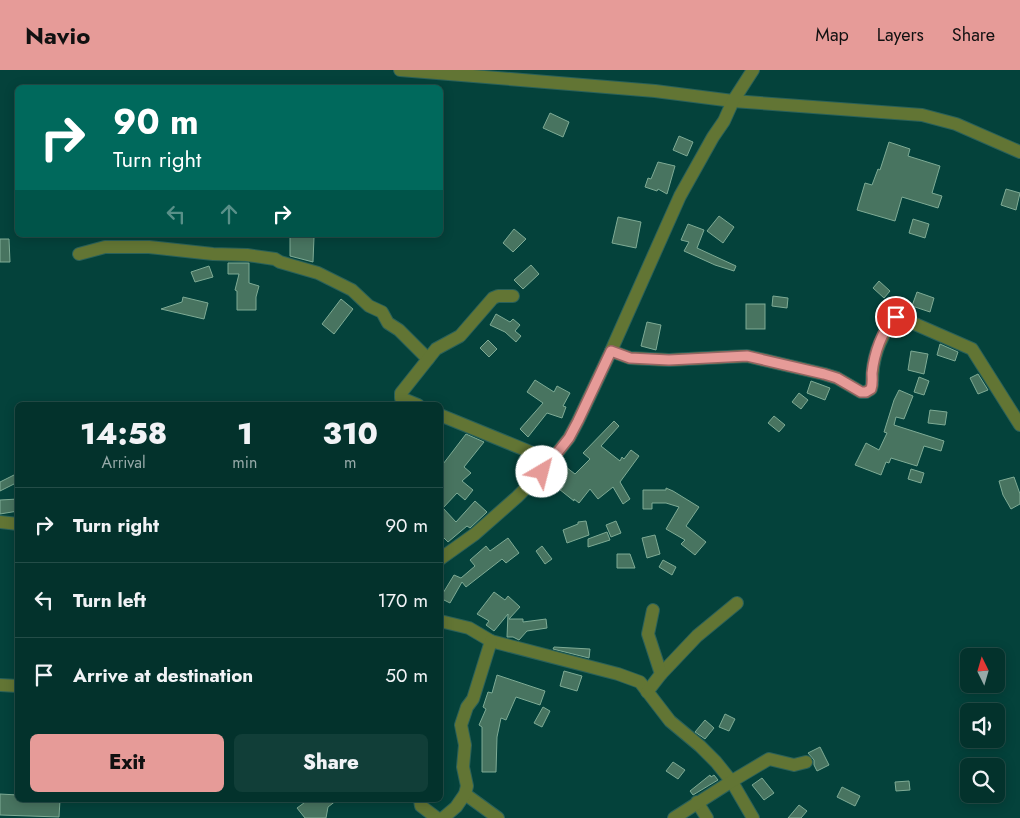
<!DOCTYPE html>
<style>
:root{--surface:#03322c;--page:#113e38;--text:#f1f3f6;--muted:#97aaa9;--line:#244d48;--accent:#e69b98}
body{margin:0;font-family:Jost,sans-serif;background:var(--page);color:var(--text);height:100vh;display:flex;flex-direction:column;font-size:19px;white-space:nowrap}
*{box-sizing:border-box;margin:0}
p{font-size:16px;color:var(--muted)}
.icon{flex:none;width:28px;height:28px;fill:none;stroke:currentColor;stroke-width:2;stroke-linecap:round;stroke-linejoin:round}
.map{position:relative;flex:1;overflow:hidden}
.panel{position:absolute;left:15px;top:332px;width:428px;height:400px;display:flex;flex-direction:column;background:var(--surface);border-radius:8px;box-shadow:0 2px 12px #0003,0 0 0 1px var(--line)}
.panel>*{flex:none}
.banner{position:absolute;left:15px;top:15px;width:428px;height:152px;border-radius:8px;box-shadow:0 2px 12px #0003,0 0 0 1px var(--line);background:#00695c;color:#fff;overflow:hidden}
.needle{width:32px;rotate:355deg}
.buttons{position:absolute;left:960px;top:578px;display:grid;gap:10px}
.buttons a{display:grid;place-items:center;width:45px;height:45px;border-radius:8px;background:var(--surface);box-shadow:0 2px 12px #0003,0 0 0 1px var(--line);font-size:25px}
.pin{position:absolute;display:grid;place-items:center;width:42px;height:42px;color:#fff;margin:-21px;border:2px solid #fff;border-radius:50%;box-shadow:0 1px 5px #0007}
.me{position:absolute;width:55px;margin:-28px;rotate:37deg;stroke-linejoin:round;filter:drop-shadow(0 0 4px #0008)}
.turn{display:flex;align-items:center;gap:18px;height:105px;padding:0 15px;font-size:22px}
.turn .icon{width:65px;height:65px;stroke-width:2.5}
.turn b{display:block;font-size:35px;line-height:42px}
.lanes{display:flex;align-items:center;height:48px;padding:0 15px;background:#0003;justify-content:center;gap:25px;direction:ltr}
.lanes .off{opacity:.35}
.eta{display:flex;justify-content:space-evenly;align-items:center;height:85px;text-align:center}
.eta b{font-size:30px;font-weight:800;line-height:35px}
.button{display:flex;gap:10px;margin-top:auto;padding:10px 15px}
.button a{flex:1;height:58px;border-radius:8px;background:var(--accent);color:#111;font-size:20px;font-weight:800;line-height:58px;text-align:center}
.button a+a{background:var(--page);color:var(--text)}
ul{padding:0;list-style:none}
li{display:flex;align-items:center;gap:15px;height:75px;padding:0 15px;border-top:1px solid var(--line)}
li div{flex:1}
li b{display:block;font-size:19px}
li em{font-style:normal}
header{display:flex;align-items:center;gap:30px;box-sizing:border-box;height:70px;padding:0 25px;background:var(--accent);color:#111}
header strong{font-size:24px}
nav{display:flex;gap:28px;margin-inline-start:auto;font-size:18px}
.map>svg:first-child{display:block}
</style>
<header>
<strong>Navio</strong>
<nav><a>Map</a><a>Layers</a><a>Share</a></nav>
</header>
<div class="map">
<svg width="1020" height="748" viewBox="0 0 1020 748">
<rect width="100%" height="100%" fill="#04423b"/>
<g fill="#487460" stroke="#7eab95">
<polygon points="550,43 569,52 563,67 543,58"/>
<polygon points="679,66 693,72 687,86 673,80"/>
<polygon points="889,72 910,79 908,86 940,96 932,123 942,126 938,138 902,127 895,151 857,140 865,113 872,115 878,99 880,100"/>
<polygon points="658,92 675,96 667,124 658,119 657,121 645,117 648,108 651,109"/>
<polygon points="1006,119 1020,123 1016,140 1001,135"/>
<polygon points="719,146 734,157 723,173 707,161"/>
<polygon points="618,147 641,152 636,178 612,173"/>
<polygon points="913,149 929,154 925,168 909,163"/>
<polygon points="688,154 704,160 697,178 736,196 734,201 715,195 684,181 689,172 681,170"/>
<polygon points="514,159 526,169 513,182 503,173"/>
<polygon points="290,167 314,167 313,192 290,186"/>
<polygon points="0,169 9,169 10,192 0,192"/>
<polygon points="228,193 249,193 249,213 259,216 256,227 256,240 237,240 237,221 235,220 239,204 228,204"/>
<polygon points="531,195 539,204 523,219 514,210"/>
<polygon points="209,196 213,207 195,212 191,202"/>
<polygon points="879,211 890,221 884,228 873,218"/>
<polygon points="917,222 934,228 930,242 912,236"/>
<polygon points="773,226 788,228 787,238 772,236"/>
<polygon points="183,227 208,233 204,249 161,239 182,232"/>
<polygon points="341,229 353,239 334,264 322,254"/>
<rect x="746" y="234" width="19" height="25"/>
<polygon points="496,244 510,252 513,249 520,255 515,261 521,266 516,272 505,262 490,255"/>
<polygon points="647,252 661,255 656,280 641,276"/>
<polygon points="488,270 497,279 489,287 480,278"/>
<polygon points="940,274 958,282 955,291 937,285"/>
<polygon points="911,281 928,284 924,304 908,300"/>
<polygon points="978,304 988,320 978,324 970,308"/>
<polygon points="919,307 929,311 924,325 914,322"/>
<polygon points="535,310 554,322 557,316 570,323 563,336 566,337 562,348 547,343 528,367 520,359 543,333 527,322"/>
<polygon points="811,311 830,318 825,330 807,323"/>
<polygon points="899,320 913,326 904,349 896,347 894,355 944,371 941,381 924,376 917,396 891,388 889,393 886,392 881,405 855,395 866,373 879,380 887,363 884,362 894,330"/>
<polygon points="799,323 808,330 801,339 792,332"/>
<polygon points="930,340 947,342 945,355 928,353"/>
<polygon points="774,346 785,355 779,362 768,353"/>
<polygon points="614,351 619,356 601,376 620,391 622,387 624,389 631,380 639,386 620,412 630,429 623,434 613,417 598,429 590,419 579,433 574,429 574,431 559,419 562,416 556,411 566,397 575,404 590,389 583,383"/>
<polygon points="466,364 484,372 464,397 471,403 462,411 473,420 465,430 457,423 443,438 456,452 475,431 487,442 470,458 467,456 448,472 440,464 440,398"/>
<polygon points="911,399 924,403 921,413 908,409"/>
<polygon points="18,403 18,412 0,421 0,412"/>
<polygon points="1014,407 1020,424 1020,434 1011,439 1003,425 999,411"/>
<polygon points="666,418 673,421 699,437 686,456 706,472 695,485 681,474 685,470 666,459 679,437 666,433 652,433 652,439 643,439 643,420 666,420"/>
<polygon points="18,429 18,441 0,444 0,430"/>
<polygon points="586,451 589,465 567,473 563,460 578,454 578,452"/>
<polygon points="616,451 621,463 611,467 606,455"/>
<polygon points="607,462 610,470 588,477 588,469"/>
<polygon points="655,465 660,484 647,488 642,468"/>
<polygon points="508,468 519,483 506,493 502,489 466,517 462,512 450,533 440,528 454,505 461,508 475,496 470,490 486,476 490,481"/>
<polygon points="542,476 552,489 545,494 536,481"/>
<polygon points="617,484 630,484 635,498 617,498"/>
<polygon points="663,490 676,497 672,505 659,497"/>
<polygon points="494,522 505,530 508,526 520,537 509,549 523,549 523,552 546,549 547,558 527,561 519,570 513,567 507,567 508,544 494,561 486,555 489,551 477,544"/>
<polygon points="554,577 590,579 589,588 553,579"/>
<polygon points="564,601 582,606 577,621 560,616"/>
<polygon points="497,605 545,621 540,635 516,627 506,650 501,648 497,667 496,702 482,702 482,657 479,655 486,639 483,637 488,622 492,623"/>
<polygon points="543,637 550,641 542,657 534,653"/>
<polygon points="725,644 735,649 729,661 719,657"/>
<polygon points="705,650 714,658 705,669 695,662"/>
<polygon points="820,677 829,695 817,701 814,695 814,690 808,683"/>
<polygon points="673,692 685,700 678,709 666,701"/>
<polygon points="710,705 711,707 714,705 718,710 693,725 690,721"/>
<polygon points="762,708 774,723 764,730 752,715"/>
<polygon points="909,711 910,720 896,721 895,712"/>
<polygon points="842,717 860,726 855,736 837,727"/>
<polygon points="0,724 18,725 18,730 60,730 59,747 0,745"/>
<polygon points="308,730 337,730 328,737 326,748 305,748 297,738"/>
<polygon points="799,735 807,741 801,748 788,748"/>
</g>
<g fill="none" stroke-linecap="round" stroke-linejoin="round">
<defs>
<g id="minor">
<polyline points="400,0 655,21 733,31 922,45 956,54 1020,82"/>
<polyline points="79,184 105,177 149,177 213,184 247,185 275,189 280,192 318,203 352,220 369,236 382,242 388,253 399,260 428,289"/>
<path d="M611 281 630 288 669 290 747 286 824 304 837 308 861 322H866L871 319 872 314C872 287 879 271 893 249L899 247 972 279 1020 355"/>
<polyline points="418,335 401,328 401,323 436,279 460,266 493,228 498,226 513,226"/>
<polyline points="440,345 550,390"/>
<polyline points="0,452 18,454"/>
<polyline points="440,489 475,464 517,427 542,402 569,368 578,351 611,281 680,126 713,67 724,51 733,31 753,0"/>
<polyline points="440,551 469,558 491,571 618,604 640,612 670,651 700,676 716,692 732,712 753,748"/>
<polyline points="661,604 697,566 737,533"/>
<polyline points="0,615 18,616"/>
<polyline points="647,622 661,604 648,564 653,540"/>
<polyline points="465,724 498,748"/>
<polyline points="420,730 421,736 437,748"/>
<polyline points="697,732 707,748"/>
<polyline points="443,748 456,737 465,724 467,716 463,697 465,675 461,655 467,637 473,629 491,571"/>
<polyline points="674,748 732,711 769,689 794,695 806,692"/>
</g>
</defs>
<use href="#minor" stroke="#2a615a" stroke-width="14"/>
<use href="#minor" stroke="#627534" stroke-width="12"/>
</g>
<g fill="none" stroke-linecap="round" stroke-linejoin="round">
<defs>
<path id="route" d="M542 402 569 368 578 351 611 281 630 288 669 290 747 286 824 304 837 308 861 322H866L871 319C873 313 872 308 872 303 874 285 882 258 896 247"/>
</defs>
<use href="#route" stroke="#966563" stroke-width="12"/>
<use href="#route" stroke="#e69b98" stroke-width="9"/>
</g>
</svg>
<div class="buttons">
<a><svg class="needle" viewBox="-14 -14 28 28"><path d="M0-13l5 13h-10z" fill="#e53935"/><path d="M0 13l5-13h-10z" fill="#97aaa9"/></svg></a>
<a><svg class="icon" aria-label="sound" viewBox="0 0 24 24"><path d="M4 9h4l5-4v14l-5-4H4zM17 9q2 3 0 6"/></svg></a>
<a><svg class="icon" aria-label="search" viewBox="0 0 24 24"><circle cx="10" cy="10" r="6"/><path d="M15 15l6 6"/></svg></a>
</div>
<div class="pin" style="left:896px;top:247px;background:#d93025"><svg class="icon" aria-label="arrive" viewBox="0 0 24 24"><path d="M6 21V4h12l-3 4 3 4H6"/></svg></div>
<svg class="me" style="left:542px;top:402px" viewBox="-20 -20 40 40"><circle r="19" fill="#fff"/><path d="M0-13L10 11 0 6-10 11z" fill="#e69b98"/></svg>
<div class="banner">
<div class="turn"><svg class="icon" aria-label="right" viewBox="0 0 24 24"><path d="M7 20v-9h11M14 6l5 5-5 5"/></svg><div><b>90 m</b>Turn right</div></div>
<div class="lanes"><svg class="icon off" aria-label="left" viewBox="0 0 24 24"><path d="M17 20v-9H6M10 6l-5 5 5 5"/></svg><svg class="icon off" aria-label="ahead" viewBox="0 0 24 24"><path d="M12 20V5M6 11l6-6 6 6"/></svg><svg class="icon" aria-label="right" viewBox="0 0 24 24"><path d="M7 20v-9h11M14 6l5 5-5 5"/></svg></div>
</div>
<section class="panel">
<div class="eta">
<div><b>14:58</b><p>Arrival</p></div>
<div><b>1</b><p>min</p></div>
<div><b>310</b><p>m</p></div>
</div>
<ul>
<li><svg class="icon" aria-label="right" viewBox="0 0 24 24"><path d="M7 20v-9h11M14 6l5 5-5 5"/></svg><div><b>Turn right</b></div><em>90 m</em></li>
<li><svg class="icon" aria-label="left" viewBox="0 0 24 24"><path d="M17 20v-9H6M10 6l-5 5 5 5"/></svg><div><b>Turn left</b></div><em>170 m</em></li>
<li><svg class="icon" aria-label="arrive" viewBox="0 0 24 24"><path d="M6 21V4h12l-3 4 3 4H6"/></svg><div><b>Arrive at destination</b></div><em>50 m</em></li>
</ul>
<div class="button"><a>Exit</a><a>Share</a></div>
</section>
</div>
